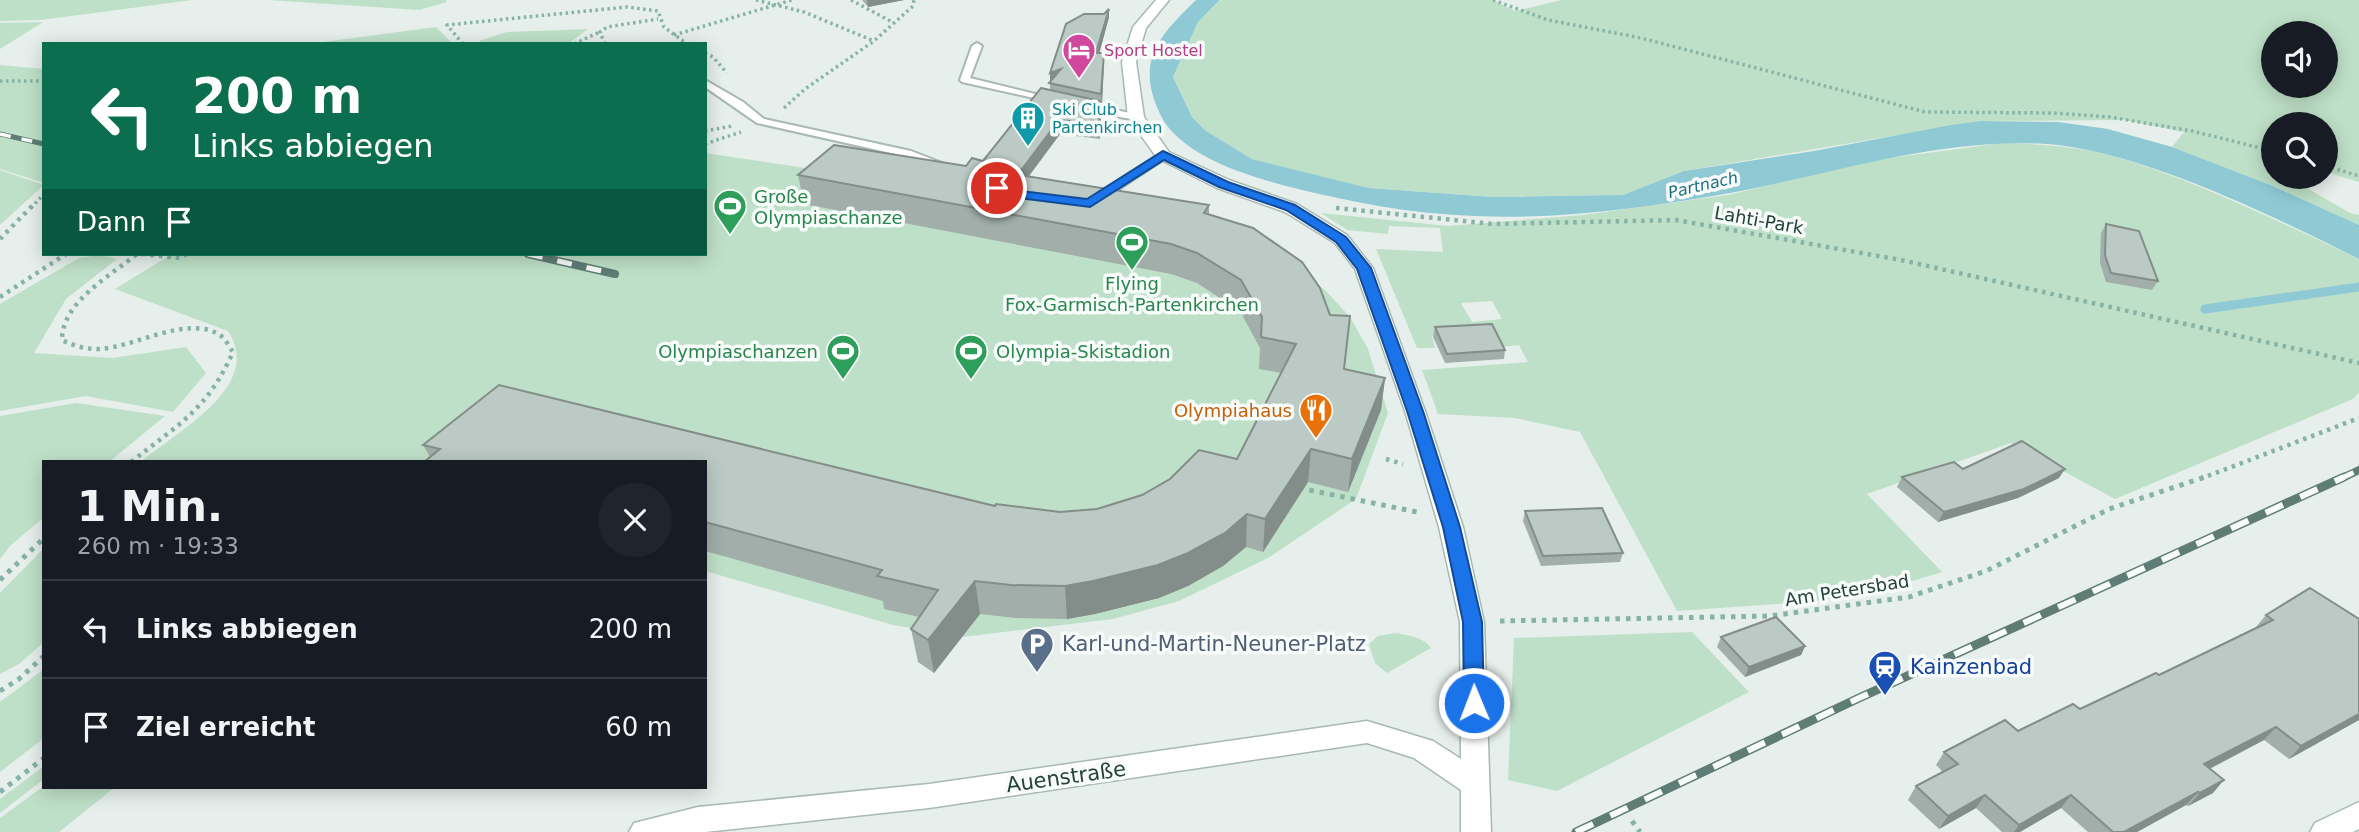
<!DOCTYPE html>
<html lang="de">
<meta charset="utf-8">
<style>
:root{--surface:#171b24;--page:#20242c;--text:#f1f3f6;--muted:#9ea1a6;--line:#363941}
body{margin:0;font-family:"DejaVu Sans",sans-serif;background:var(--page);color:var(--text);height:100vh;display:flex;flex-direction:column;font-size:26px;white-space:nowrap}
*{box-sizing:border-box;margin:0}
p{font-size:23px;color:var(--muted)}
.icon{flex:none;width:38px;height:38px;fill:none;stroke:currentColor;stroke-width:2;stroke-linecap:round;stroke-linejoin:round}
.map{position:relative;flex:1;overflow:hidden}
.panel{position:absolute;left:42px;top:460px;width:665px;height:329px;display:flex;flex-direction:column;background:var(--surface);border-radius:0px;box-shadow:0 4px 18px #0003}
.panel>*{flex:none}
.guide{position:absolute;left:42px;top:42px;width:665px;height:214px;border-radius:0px;box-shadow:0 4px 18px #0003;background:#0b6e4f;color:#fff;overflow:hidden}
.controls{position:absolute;left:2261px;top:21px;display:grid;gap:14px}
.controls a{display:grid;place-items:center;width:77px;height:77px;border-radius:50%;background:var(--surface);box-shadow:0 4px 18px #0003;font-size:35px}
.pin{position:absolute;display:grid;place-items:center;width:60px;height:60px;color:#fff;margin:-30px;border:4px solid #fff;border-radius:50%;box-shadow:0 2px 7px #0007}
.me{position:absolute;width:77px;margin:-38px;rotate:359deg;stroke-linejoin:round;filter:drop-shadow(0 0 5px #0008)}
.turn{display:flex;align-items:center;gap:24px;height:147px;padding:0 35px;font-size:32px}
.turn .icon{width:91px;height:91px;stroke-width:2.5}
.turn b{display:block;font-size:49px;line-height:60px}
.then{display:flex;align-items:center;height:66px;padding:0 35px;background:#0003;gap:14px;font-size:26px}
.round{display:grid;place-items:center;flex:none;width:74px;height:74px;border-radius:37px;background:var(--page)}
.headline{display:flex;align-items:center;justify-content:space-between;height:119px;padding:0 35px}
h1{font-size:42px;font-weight:800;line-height:52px}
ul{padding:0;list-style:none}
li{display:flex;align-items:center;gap:21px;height:98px;padding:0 35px;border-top:2px solid var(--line)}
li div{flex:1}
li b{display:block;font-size:26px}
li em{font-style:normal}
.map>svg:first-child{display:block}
</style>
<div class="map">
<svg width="2359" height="832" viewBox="0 0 2359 832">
<rect width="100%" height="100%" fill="#e6efeb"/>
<g fill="#bfe0c8" fill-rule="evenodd">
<polygon points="0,0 192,0 41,20 0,21"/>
<polygon points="268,0 446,0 447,2 419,10"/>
<path d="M1221 0H1493L1515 11 1562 0H2359V182L2326 172V124H2273V177H2300L2298 183 2350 213 2359 215V225L2268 184 2172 147 2184 132 2124 120 1981 121 1684 171 1623 195 1492 197 1369 188 1252 159 1206 131 1192 117 1173 77 1198 22ZM2273 33H2326V86H2273Z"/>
<polygon points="43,22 0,49 0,23"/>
<polygon points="436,27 452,43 308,44"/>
<polygon points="588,29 568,44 481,44 479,41 507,32"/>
<polygon points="0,65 44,69 44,183 0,169"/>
<path d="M2002 143C2039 144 2077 146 2113 156 2198 181 2279 222 2359 259V392L2353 399 2115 499 2011 443 1867 494 1942 572 1869 594 1806 602 1677 611 1580 432 1515 418 1438 414 1422 370 1528 362 1519 345 1502 347 1491 331 1432 336 1435 348H1417L1376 249 1443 252 1440 228 1389 226 1388 234 1347 230 1321 213 1448 226 1583 215 1728 195 1875 160ZM1492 301 1502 319 1472 322 1461 303Z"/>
<path d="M705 153 839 173 1273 254 1325 290 1350 317 1368 349 1388 413 1356 499 1268 558 1179 601 1113 619 962 637 893 625 705 571V462H141C175 432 265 387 228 331L115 289 172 254H705Z"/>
<polygon points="0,170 44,185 0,225"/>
<polygon points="100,255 117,259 66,299 34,353 112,358 186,347 206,373 173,412 86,396 0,411 0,304 79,258"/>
<polygon points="76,403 165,416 109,462 44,462 44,517 10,546 0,559 0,416"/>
<polygon points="44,548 44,642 19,664 0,674 0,593"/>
<polygon points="1692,632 1749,692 1557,791 1508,780 1514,638"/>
<path d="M1395 633C1407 635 1424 637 1431 648L1387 673 1375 663 1369 644 1378 636Z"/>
<polygon points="44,669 44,738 0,772 0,702"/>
<polygon points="44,766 44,779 0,813 0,799"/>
<polygon points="44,786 44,788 114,788 59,832 0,832 0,818"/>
</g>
<path fill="#8ec9d4" d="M1196 0H1220L1198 22 1173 77 1192 117 1206 131 1252 159 1369 188 1492 197 1623 195 1684 171 1814 151 1951 125 1981 121 2058 122 2108 129 2172 147 2268 184 2359 225V259C2273 216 2141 151 2047 144 1937 137 1831 175 1724 194 1643 208 1557 220 1475 216 1412 214 1350 202 1290 187 1248 176 1180 156 1160 114 1135 61 1159 36 1196 0Z"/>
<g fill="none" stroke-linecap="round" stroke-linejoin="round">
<polyline stroke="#8ec9d4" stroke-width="9" points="2205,309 2359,287"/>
<defs>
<g id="lane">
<polygon points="977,43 982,46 970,78 1056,99 1056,103 962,82 960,80 972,46"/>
<polygon points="705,80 743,102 764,119 911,151 947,165 942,168 904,156 757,123 705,87"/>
<polygon points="1082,104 1136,114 1141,117 1136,120 1078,109 1077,107"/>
<polygon points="1163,152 1167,153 1167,157 1099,202 1095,203 1089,200"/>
</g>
<g id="street">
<polygon points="1156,0 1169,0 1146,28 1136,62 1144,117 1169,152 1229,180 1297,204 1347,235 1373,268 1425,411 1463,527 1484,622 1491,832 1461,832 1461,790 1414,758 1367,743 929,808 705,832 629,832 634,823 698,807 929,784 1367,721 1433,741 1461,759 1460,622 1439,527 1405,411 1355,269 1335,243 1285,212 1217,188 1157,158 1128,117 1122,62 1133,27"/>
<polygon points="2359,802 2359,829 2353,832 2310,832 2315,823"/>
</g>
</defs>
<use href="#lane" stroke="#a8b8b2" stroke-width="4"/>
<use href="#street" stroke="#a8b8b2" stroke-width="3"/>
<g stroke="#86b3a5" stroke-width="3.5" stroke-dasharray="2.5 3.5" stroke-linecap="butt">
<polyline points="756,0 804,12 874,41"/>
<polyline points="851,0 894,23"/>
<polyline points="1493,0 1548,20 1641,38 1925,112 2053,113 2110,117 2192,131 2273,151"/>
<polyline points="674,35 792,0"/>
<polyline points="463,44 447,25 627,7 658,11 664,27 687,44"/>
<polyline points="574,44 600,32"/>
<polyline points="605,44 600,32 607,27 658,19"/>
<polyline points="705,53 713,57 727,73"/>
<polyline points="0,81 44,81"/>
<polyline points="784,108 805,89 874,41 913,6 914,0"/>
<polyline points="705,131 732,126"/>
<polyline points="705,144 741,132"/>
<polyline points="2326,166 2359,176"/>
<polyline points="31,208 44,194"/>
</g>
<g stroke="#86b3a5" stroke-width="4.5" stroke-dasharray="3.5 5" stroke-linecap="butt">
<polyline points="1336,208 1493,224 1676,220 1901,260 2359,363"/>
<polyline points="0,239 32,206"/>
<polyline points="142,254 180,258 187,254"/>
<polyline points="0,297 66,254"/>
<polyline points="1386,459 1403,464"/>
<path d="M131 462C179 424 207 410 233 352 229 347 226 339 220 335 187 314 134 348 98 349 85 349 74 346 62 340 62 302 110 276 137 254"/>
<polyline points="2200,479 2359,418"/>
</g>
<g stroke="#86b3a5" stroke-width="5" stroke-dasharray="4.5 6" stroke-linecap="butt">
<polyline points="1299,488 1417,512"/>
<polyline points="0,580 44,538"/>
<polyline points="1500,621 1770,616 1909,597 1986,571 2109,509 2205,477"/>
<polyline points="0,691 19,679 44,656"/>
<polyline points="0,792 44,758"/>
<polyline points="1632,821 1640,832"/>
</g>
<use href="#lane" fill="#fff" fill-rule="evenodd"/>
<use href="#street" fill="#fff" fill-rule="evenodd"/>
<defs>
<polyline id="rail-far2" points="0,134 44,144"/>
<g id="rail-far1">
<polyline points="528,254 615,274"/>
<polyline points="2340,479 2359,470"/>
</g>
<polyline id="rail" points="1576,832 1859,698 2344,477"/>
</defs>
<use href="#rail-far2" stroke="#5f7d75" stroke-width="5"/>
<use href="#rail-far1" stroke="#5f7d75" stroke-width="8"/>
<use href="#rail" stroke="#5f7d75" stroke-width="9"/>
<use href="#rail-far2" stroke="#f7fbf9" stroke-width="3.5" stroke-dasharray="11" stroke-linecap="butt"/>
<use href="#rail-far1" stroke="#f7fbf9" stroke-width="5" stroke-dasharray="15" stroke-linecap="butt"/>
<use href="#rail" stroke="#f7fbf9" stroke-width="6" stroke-dasharray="19" stroke-linecap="butt"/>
</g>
<g fill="#a1aea9">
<polygon points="862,0 904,0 868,7"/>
<polygon points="1109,9 1109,17 1099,53 1104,53 1104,62 1102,104 1101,104 1100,139 1060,134 1029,176 1209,205 1209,214 1253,228 1302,262 1320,288 1330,315 1350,316 1344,369 1385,378 1381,410 1348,492 1308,482 1263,552 1246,547 1223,566 1188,586 1159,598 1095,614 1067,619 1015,618 980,614 934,673 918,662 911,629 919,617 884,609 883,601 705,551 705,462 424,462 430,457 423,445 499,385 995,506 996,504 1060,512 1097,509 1142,495 1170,479 1199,450 1237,459 1281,373 1259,369 1260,348 1240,311 1197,283 1171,274 804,204 798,175 834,145 966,166 972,158 983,161 1041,88 1050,90 1050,73 1066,24 1084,14 1104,14"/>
<polygon points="2106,224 2158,281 2152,290 2106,282 2100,263 2101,233"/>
<polygon points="1435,327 1505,350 1504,359 1445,363 1433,337"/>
<polygon points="1963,469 2059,478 2018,498 1938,522 1897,487 1902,477"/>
<polygon points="1525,511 1623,553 1620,562 1541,566 1523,521"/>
<polygon points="2310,588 2359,720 2289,759 2264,740 2210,769 2213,793 2188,806 2186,805 2137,832 2088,832 2061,808 2020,832 2002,832 1976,808 1939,829 1908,800 1916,786 1943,772 1936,765 1944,752 2018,731 2080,709 2159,675 2256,627 2266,615"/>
<polygon points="1721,637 1805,646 1801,655 1745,677 1717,647"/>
</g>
<g fill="#838d89">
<polygon points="867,0 904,0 868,7"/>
<polygon points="1109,9 1109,17 1097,62 1096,53"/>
<polygon points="1104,53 1104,62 1102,104 1101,94"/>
<polygon points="1061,69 1050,83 1050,73"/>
<polygon points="1100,101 1101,115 1100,139 1099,124"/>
<polygon points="1059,120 1060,134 1020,188 1019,173"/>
<polygon points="1385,378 1381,410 1348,492 1352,459"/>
<polygon points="1311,449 1308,482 1263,552 1265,519"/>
<polygon points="2065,469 2059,478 2018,498 1938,522 1944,512"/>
<polygon points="1247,514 1246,547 1223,566 1188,586 1159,598 1095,614 1067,619 1065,586"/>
<polygon points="975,581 980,614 934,673 928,640"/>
<polygon points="1805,646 1801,655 1745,677 1749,667"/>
<polygon points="2359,714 2359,720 2289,759 2301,746"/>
<polygon points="2276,727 2264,740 2193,777 2204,764"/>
<polygon points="2224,780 2213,793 2188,806 2200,793"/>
<polygon points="2198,792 2186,805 2137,832 2124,832"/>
<polygon points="1985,795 1976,808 1939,829 1948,816"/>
<polygon points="2071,795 2061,808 2020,832 2014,832 2019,825"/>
</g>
<g fill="#bbcac4" stroke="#838d89" stroke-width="2">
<polygon points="1109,9 1096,53 1104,53 1101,94 1049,83 1061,69 1050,73 1066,24 1084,14 1104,14"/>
<polygon points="1041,88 1100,101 1099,124 1059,120 1019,173 1011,171 1010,169 983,161"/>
<polygon points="834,145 966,166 972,158 1010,169 1007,173 1209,205 1204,213 1253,228 1302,262 1320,288 1330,315 1350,316 1344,369 1385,378 1352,459 1311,449 1265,519 1247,514 1225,533 1188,553 1158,565 1093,581 1065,586 1011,585 975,581 928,640 911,629 938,590 877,576 882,570 705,522 705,462 424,462 440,449 423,445 499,385 995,506 996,504 1060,512 1097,509 1142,495 1170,479 1199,450 1237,459 1296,344 1261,337 1262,317 1241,280 1197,253 1171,244 798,175"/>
<polygon points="2106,224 2139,231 2158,281 2111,273 2105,255"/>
<polygon points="1492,324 1505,350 1447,354 1435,327"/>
<polygon points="2022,441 2065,469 2024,489 1944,512 1902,477 1954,462 1963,469"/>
<polygon points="1602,508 1623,553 1543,556 1525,511"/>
<polygon points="2310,588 2359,619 2359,714 2301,746 2276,727 2204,764 2224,780 2200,793 2198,792 2124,832 2113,832 2071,795 2019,825 1985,795 1948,816 1916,786 1958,764 1944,752 2005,720 2018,731 2073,704 2080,709 2156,673 2159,675 2273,620 2266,615"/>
<polygon points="1776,617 1805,646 1749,667 1721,637"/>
</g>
<polygon fill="#1a73e8" stroke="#114b97" stroke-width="2" points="1163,151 1228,182 1295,205 1346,237 1371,268 1423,411 1460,527 1482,622 1484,703 1481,709 1474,711 1467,709 1464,703 1463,622 1443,527 1407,411 1357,269 1336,242 1286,210 1219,187 1164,160 1090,207 1019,198 991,188 997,184 1021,191 1087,199"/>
<defs>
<symbol id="hotel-pin" viewBox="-11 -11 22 30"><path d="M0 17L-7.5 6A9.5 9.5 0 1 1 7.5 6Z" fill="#d1479c" stroke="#f7fbf9"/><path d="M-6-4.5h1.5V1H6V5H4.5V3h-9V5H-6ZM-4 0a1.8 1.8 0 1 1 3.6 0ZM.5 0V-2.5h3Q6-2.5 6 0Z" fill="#fff"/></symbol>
<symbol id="building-pin" viewBox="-11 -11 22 30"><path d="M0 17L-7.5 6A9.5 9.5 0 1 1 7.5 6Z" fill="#0f9aa8" stroke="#f7fbf9"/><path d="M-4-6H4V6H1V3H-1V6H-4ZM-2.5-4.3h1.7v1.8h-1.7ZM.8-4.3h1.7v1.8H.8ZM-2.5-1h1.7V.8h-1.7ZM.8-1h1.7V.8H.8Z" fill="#fff"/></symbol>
<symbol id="stadium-pin" viewBox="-11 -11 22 30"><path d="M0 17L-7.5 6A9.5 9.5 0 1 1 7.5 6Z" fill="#2e9e5b" stroke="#f7fbf9"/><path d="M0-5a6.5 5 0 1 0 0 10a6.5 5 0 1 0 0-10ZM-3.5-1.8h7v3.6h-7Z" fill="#fff"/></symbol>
<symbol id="restaurant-pin" viewBox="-11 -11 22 30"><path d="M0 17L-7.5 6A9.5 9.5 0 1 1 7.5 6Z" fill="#e8710a" stroke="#f7fbf9"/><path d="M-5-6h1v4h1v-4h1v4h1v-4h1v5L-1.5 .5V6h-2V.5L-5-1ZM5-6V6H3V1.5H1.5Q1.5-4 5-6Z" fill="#fff"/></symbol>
<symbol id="parking-pin" viewBox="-11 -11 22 30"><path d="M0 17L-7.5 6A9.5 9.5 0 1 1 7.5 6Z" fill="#5c6f8a" stroke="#f7fbf9"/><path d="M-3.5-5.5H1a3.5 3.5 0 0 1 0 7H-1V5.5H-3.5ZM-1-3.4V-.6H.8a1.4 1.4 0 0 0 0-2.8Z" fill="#fff"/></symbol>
<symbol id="station-pin" viewBox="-11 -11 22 30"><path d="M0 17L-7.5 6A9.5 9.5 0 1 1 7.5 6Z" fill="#1a4fb4" stroke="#f7fbf9"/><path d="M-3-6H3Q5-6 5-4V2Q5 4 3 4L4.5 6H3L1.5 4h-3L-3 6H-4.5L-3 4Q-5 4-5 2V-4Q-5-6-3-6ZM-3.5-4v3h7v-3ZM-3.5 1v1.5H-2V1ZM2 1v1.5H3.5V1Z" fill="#fff"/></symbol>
</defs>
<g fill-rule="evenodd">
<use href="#hotel-pin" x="1060" y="31" width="38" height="52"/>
<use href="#building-pin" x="1009" y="99" width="38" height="52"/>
<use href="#stadium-pin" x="711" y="187" width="38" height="52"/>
<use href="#stadium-pin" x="1113" y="223" width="38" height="52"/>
<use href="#stadium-pin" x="824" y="332" width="38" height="52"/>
<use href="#stadium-pin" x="952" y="332" width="38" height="52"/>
<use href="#restaurant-pin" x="1297" y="391" width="38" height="52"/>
<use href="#parking-pin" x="1018" y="625" width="38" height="52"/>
<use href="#station-pin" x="1866" y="648" width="38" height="52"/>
</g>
<g text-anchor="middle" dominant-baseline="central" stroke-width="7" stroke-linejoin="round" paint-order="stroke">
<g font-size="16" fill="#b23c85" stroke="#f7fbf9" text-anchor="start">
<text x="1104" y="50">Sport Hostel</text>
</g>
<g font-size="16" fill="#0d838f" stroke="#f7fbf9" text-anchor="start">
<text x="1052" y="109">Ski Club<tspan x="1052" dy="18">Partenkirchen</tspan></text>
</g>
<g font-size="16" font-style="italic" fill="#1c6f80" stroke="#f7fbf9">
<text transform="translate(1703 185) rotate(-13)">Partnach</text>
</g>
<g font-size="18" fill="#27864d" stroke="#f7fbf9" text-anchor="start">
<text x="754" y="196">Große<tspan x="754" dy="21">Olympiaschanze</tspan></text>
<text x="1132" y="283" text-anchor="middle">Flying<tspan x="1132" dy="21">Fox-Garmisch-Partenkirchen</tspan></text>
<text x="818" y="351" text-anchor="end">Olympiaschanzen</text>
<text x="996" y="351">Olympia-Skistadion</text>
</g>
<g font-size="18" fill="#24423a" stroke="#f7fbf9">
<text transform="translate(1759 220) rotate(10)">Lahti-Park</text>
<text transform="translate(1847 590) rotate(-9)">Am Petersbad</text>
</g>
<g font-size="18" fill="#c56008" stroke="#f7fbf9" text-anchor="end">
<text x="1292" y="410">Olympiahaus</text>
</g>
<g font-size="21" fill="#4e5e75" stroke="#f7fbf9" text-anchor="start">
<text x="1062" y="644">Karl-und-Martin-Neuner-Platz</text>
</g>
<g font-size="21" fill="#164399" stroke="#f7fbf9" text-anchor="start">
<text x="1910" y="667">Kainzenbad</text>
</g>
<g font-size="21" fill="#24423a" stroke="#f7fbf9">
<text transform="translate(1066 777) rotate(-8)">Auenstraße</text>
</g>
</g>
</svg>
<div class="controls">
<a><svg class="icon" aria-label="sound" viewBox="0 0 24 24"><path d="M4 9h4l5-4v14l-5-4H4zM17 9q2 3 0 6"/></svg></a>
<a><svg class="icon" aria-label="search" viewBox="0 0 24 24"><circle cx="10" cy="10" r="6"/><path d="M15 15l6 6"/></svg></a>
</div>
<div class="pin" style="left:997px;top:188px;background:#d93025"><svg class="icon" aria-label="arrive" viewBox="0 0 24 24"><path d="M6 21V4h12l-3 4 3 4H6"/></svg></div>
<svg class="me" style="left:1474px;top:703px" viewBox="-20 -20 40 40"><circle r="17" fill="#1a73e8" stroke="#fff" stroke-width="3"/><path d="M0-11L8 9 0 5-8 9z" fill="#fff"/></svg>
<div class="guide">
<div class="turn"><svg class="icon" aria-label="left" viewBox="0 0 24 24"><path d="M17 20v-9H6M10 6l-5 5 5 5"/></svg><div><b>200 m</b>Links abbiegen</div></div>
<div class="then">Dann<svg class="icon" aria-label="arrive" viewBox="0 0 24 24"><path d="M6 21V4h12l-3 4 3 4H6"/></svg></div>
</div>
<section class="panel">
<div class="headline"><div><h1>1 Min.</h1><p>260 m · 19:33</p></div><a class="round"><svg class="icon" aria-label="close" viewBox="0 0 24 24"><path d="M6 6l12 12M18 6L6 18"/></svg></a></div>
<ul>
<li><svg class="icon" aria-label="left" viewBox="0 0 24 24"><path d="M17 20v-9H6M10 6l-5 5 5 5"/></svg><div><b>Links abbiegen</b></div><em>200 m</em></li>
<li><svg class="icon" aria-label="arrive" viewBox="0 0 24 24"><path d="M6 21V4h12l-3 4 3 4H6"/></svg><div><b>Ziel erreicht</b></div><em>60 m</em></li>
</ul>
</section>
</div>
